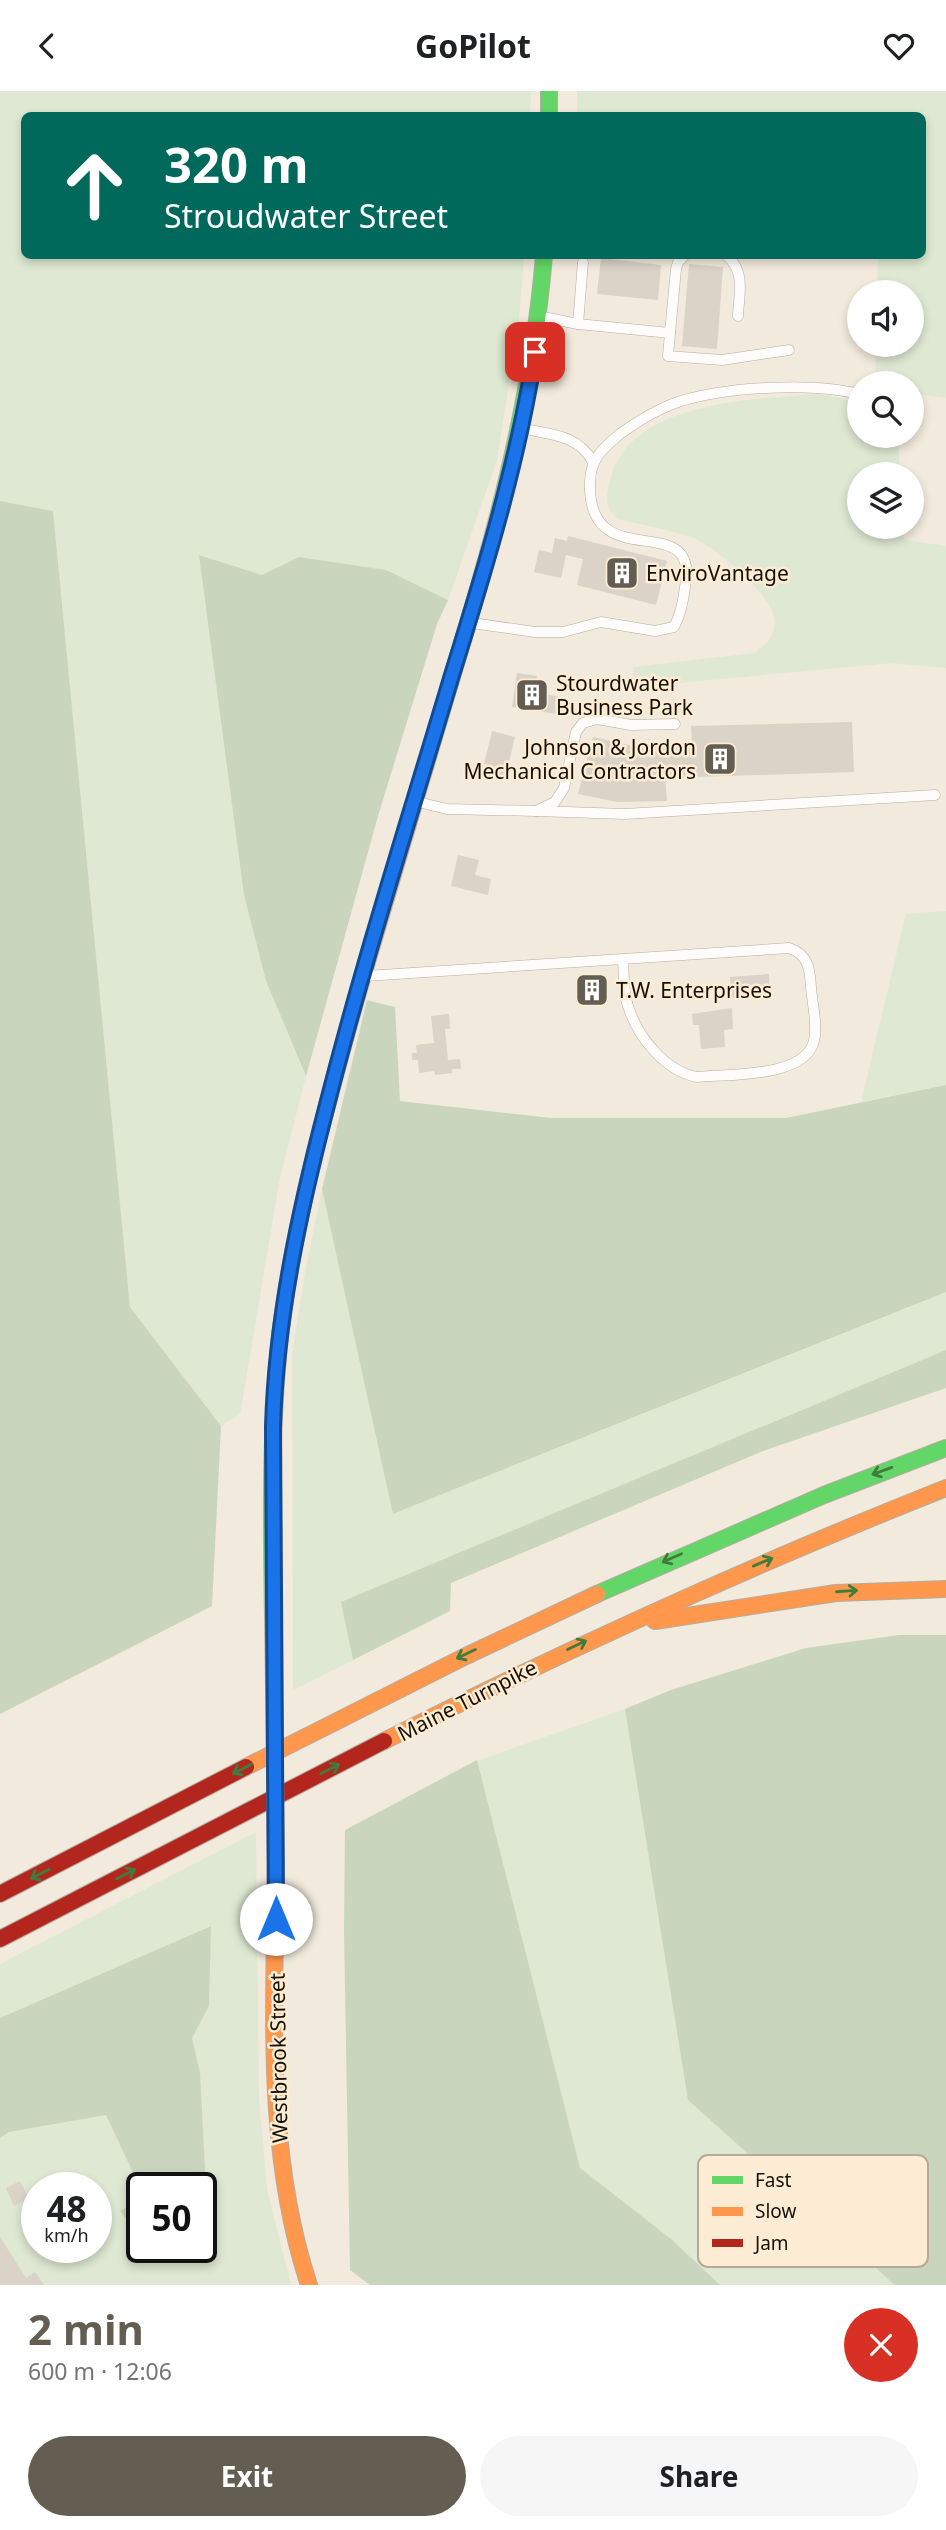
<!DOCTYPE html>
<meta charset="utf-8">
<style>
:root{--surface:#fff;--page:#f6f6f6;--text:#202124;--muted:#757577;--accent:#635d52}
body{margin:0;font-family:"Noto Sans",sans-serif;background:var(--page);color:var(--text);height:100vh;display:flex;flex-direction:column;font-size:26px;white-space:nowrap}
*{box-sizing:border-box;margin:0}
p{font-size:23px;color:var(--muted)}
.icon{flex:none;width:38px;height:38px;fill:none;stroke:currentColor;stroke-width:2;stroke-linecap:round;stroke-linejoin:round}
.map{position:relative;height:2194px;overflow:hidden}
.side{display:flex;flex-direction:column;background:var(--surface);flex:1}
.side>*{flex:none}
.top-card{position:absolute;left:21px;top:21px;width:905px;height:147px;border-radius:10px;box-shadow:0 4px 10px #0003;background:#00695c;color:#fff;overflow:hidden}
.fabs{position:absolute;left:847px;top:189px;display:grid;gap:14px}
.fabs a{display:grid;place-items:center;width:77px;height:77px;border-radius:50%;background:var(--surface);box-shadow:0 4px 10px #0003;font-size:35px}
.speed{position:absolute;left:21px;top:2081px;display:flex;gap:14px;font-size:35px;font-weight:700;text-align:center}
.speed>*{display:grid;place-content:center;width:91px;height:91px;border-radius:50%;background:var(--surface);box-shadow:0 4px 10px #0003;line-height:1}
.speed small{font-size:18px;font-weight:400}
.speed .limit{border:4px solid #111;border-radius:10px;background:#fff;color:#111}
.pin{position:absolute;display:grid;place-items:center;width:60px;height:60px;color:#fff;margin:-30px;border-radius:14px;box-shadow:0 4px 10px #0006}
.me{position:absolute;width:77px;margin:-38px;rotate:0deg;stroke-linejoin:round;filter:drop-shadow(0 0 5px #0008)}
.turn{display:flex;align-items:center;gap:24px;height:147px;padding:0 28px;font-size:32px}
.turn .icon{width:91px;height:91px;stroke-width:2.5}
.turn b{display:block;font-size:49px;line-height:60px}
.round{display:grid;place-items:center;flex:none;width:74px;height:74px;border-radius:37px;background:var(--page)}
.summary{display:flex;align-items:center;justify-content:space-between;height:119px;padding:0 28px}
h1{font-size:42px;font-weight:700;line-height:52px;color:var(--accent)}
.button{display:flex;gap:14px;margin-top:auto;padding:14px 28px}
.button a{flex:1;height:80px;border-radius:42px;background:var(--accent);color:#fff;font-size:28px;font-weight:700;line-height:80px;text-align:center}
.button a+a{background:var(--page);color:var(--text)}
header{display:flex;justify-content:space-between;align-items:center;height:91px;padding:0 28px;background:var(--surface);font-size:32px;font-weight:700}
.map>svg:first-child{display:block}
</style>
<header><svg class="icon" aria-label="back" viewBox="0 0 24 24"><path d="M15 5l-7 7 7 7"/></svg>GoPilot<svg class="icon" aria-label="heart" viewBox="0 0 24 24"><path d="M12 20l-8-8c-3-5 5-10 8-4 3-6 11-1 8 4z"/></svg></header>
<div class="map">
<svg width="946" height="2194" viewBox="0 0 946 2194">
<rect width="100%" height="100%" fill="#f2eadc"/>
<g fill="#dee8d2" fill-rule="evenodd">
<polygon points="0,0 531,0 530,24 24,24 24,164 524,165 519,227 497,369 448,509 386,479 299,466 262,484 200,464 244,804 266,890 306,985 280,1087 240,1323 221,1335 130,1216 53,420 0,410"/>
<polygon points="577,0 946,0 946,307 912,302 912,292 875,292 876,254 912,254 912,201 877,201 878,165 922,164 922,24 577,24"/>
<path d="M819 303 859 311V345H898L900 383H859V436H903L904 449 946 455V577L892 572 634 596 633 576 755 562C766 553 774 547 775 532 776 507 714 454 691 446 668 438 642 434 618 428 604 416 606 406 610 390 628 310 753 308 819 303Z"/>
<polygon points="946,820 946,994 861,1011 906,823"/>
<polygon points="322,1098 394,1423 946,1201 946,1259 342,1511 353,1569 293,1599 292,1265 305,1181"/>
<polygon points="625,1618 628,1638 946,2194 676,2194 572,2101 523,1852 477,1670"/>
<path d="M256 1741 259 2008 267 2098 291 2194H0V2047L9 2041 106 2024 142 2101V2107L121 2120 142 2148V2156H183L195 2169 214 2155 205 2078 200 1981 192 1947 209 1915 210 1835 0 1927V1873ZM37 2096H96V2156H37Z"/>
</g>
<g fill="#c9d5bd">
<polygon points="0,410 53,420 130,1216 221,1335 212,1515 0,1623"/>
<polygon points="199,464 262,484 299,466 386,479 448,509 437,533 378,725 306,985 266,890 244,804"/>
<polygon points="367,909 395,916 400,1010 551,1027 786,1027 946,994 946,1201 393,1423 322,1098"/>
<polygon points="946,1259 946,1297 763,1360 451,1492 450,1520 353,1569 341,1511"/>
<polygon points="899,1544 946,1544 946,2194 895,2194 688,2009 625,1618 671,1599 806,1557"/>
<polygon points="477,1669 580,2077 671,2148 720,2194 370,2194 350,2179 344,1839 345,1739"/>
<polygon points="211,1835 209,1915 192,1947 200,1981 205,2078 214,2155 195,2170 183,2156 201,2156 201,2096 142,2096 142,2101 106,2024 9,2041 0,2047 0,1927"/>
<polygon points="142,2107 142,2148 120,2120"/>
</g>
<g fill="#dbd2c8">
<polygon points="601,167 661,174 658,209 597,203"/>
<polygon points="689,173 723,176 717,258 682,255"/>
<polygon points="568,445 667,470 656,514 577,494 583,468 566,464 561,487 534,481 539,459 552,462 555,447 567,450"/>
<polygon points="517,582 537,585 534,601 566,607 563,624 512,616"/>
<polygon points="852,631 854,681 665,687 667,710 617,711 578,703 593,646 629,654 692,653 691,635"/>
<polygon points="492,640 515,646 505,688 494,686 496,676 484,673"/>
<polygon points="458,764 479,769 475,784 491,788 488,804 451,795"/>
<polygon points="769,883 770,904 732,907 730,886"/>
<polygon points="599,886 602,911 586,912 583,887"/>
<polygon points="732,917 733,938 724,939 725,956 701,958 699,934 693,934 692,923"/>
<polygon points="449,923 450,938 445,938 448,969 460,968 461,978 452,978 452,982 435,984 434,980 419,982 418,969 412,969 412,962 417,962 416,954 434,952 431,925"/>
<polygon points="20,2090 29,2107 14,2115 6,2097"/>
<polygon points="0,2146 26,2187 35,2181 44,2194 0,2194"/>
</g>
<g fill="none" stroke-linecap="round" stroke-linejoin="round">
<defs>
<g id="lane">
<path d="M726 164C746 180 739 203 738 225"/>
<polyline points="543,226 578,233 670,242 676,178 678,171 685,164"/>
<polyline points="578,233 583,171"/>
<polyline points="670,242 668,265 722,269 789,259"/>
<path d="M521 337C550 344 578 343 593 371"/>
<path d="M472 532 535 541H563L601 531 655 540 674 536C681 523 683 510 685 496 701 414 586 489 590 390 591 367 604 356 620 343 638 330 659 317 681 310 728 296 812 291 859 303"/>
<polyline points="418,711 447,718 536,720 555,711 564,697 576,641 583,632 597,628 631,634 675,633"/>
<polyline points="536,720 625,723 935,704"/>
<path d="M366 885 789 857C808 863 810 878 811 896 812 912 818 934 814 950 805 987 728 983 697 986 665 980 639 947 629 918 623 903 624 884 623 868"/>
</g>
<g id="fast">
<polyline points="549,0 549,24"/>
<path d="M471 522C506 404 534 287 544 164"/>
<polyline points="597,1503 824,1404 946,1357"/>
<path d="M274 1599C273 1479 267 1357 281 1237 296 1120 329 1004 361 891"/>
</g>
<g id="slow">
<polyline points="361,891 471,522"/>
<polyline points="655,1530 836,1502 946,1498"/>
<path d="M384 1650C568 1558 754 1473 946 1397"/>
<polyline points="246,1676 466,1565 597,1503"/>
<path d="M276 1773C275 1914 264 2058 309 2194"/>
</g>
<g id="jam">
<polyline points="0,1803 246,1676"/>
<polyline points="0,1848 384,1650"/>
</g>
</defs>
<use href="#lane" stroke="#b3aea3" stroke-width="11"/>
<use href="#fast" stroke="#b3aea3" stroke-width="18"/>
<use href="#slow" stroke="#b3aea3" stroke-width="18"/>
<use href="#jam" stroke="#b3aea3" stroke-width="18"/>
<use href="#lane" stroke="#fdfcfa" stroke-width="10"/>
<use href="#fast" stroke="#63d668" stroke-width="16"/>
<use href="#slow" stroke="#ff974d" stroke-width="16"/>
<use href="#jam" stroke="#b3261e" stroke-width="16"/>
<defs>
<polyline id="jam-bridge" points="274,1599 276,1773"/>
</defs>
<use href="#jam-bridge" stroke="#b3aea3" stroke-width="18" stroke-linecap="butt"/>
<use href="#jam-bridge" stroke="#b3261e" stroke-width="16"/>
</g>
<defs><path id="oneway-shaft" d="M-6 0H5M1.5-3L5.5 0L1.5 3" fill="none" stroke-width="1.6" stroke-linecap="round" stroke-linejoin="round" transform="scale(1.75)"/></defs>
<g stroke="#407d3d">
<use href="#oneway-shaft" transform="translate(882 1380) rotate(160)"/>
<use href="#oneway-shaft" transform="translate(672 1467) rotate(156)"/>
<use href="#oneway-shaft" transform="translate(763 1471) rotate(-23)"/>
<use href="#oneway-shaft" transform="translate(847 1500) rotate(-4)"/>
<use href="#oneway-shaft" transform="translate(577 1554) rotate(-26)"/>
<use href="#oneway-shaft" transform="translate(466 1563) rotate(154)"/>
<use href="#oneway-shaft" transform="translate(242 1678) rotate(153)"/>
<use href="#oneway-shaft" transform="translate(330 1678) rotate(-27)"/>
<use href="#oneway-shaft" transform="translate(40 1783) rotate(153)"/>
<use href="#oneway-shaft" transform="translate(126 1783) rotate(-27)"/>
</g>
<g fill="none" stroke-linecap="round" stroke-linejoin="round">
<defs>
<path id="route" d="M276 1828 273 1336C276 1228 299 1122 326 1018 363 872 409 728 452 584 485 478 518 371 535 261"/>
</defs>
<use href="#route" stroke="#114b97" stroke-width="18"/>
<use href="#route" stroke="#1a73e8" stroke-width="12"/>
</g>
<defs>
<symbol id="building-square" viewBox="-11 -11 22 22"><rect x="-9" y="-9" width="18" height="18" rx="4" fill="#635d52" stroke="#fbecd3"/><path d="M-4-6H4V6H1V3H-1V6H-4ZM-2.5-4.3h1.7v1.8h-1.7ZM.8-4.3h1.7v1.8H.8ZM-2.5-1h1.7V.8h-1.7ZM.8-1h1.7V.8H.8Z" fill="#fff"/></symbol>
</defs>
<g fill-rule="evenodd">
<use href="#building-square" x="603" y="463" width="38" height="38"/>
<use href="#building-square" x="513" y="585" width="38" height="38"/>
<use href="#building-square" x="701" y="649" width="38" height="38"/>
<use href="#building-square" x="573" y="880" width="38" height="38"/>
</g>
<g text-anchor="middle" dominant-baseline="central" stroke-width="5" stroke-linejoin="round" paint-order="stroke">
<g font-size="21" fill="#161108" stroke="#fbecd3" text-anchor="start">
<text x="646" y="482">EnviroVantage</text>
<text x="556" y="592">Stourdwater<tspan x="556" dy="24">Business Park</tspan></text>
<text x="696" y="656" text-anchor="end">Johnson &amp; Jordon<tspan x="696" dy="24">Mechanical Contractors</tspan></text>
<text x="616" y="899">T.W. Enterprises</text>
</g>
<g font-size="21" fill="#161108" stroke="#fbecd3">
<text transform="translate(467 1609) rotate(-27)">Maine Turnpike</text>
<text transform="translate(278 1967) rotate(-91)">Westbrook Street</text>
</g>
</g>
<rect x="698" y="2064" width="230" height="112" rx="10" fill="#fbecd3" stroke="#b6aa96" stroke-width="2"/>
<rect x="712" y="2085" width="31" height="8" fill="#63d668"/>
<rect x="712" y="2116" width="31" height="9" fill="#ff974d"/>
<rect x="712" y="2148" width="31" height="8" fill="#b3261e"/>
<g font-size="19" fill="#161108">
<text x="755" y="2096">Fast</text>
<text x="755" y="2127">Slow</text>
<text x="755" y="2159">Jam</text>
</g>
</svg>
<div class="fabs">
<a><svg class="icon" aria-label="sound" viewBox="0 0 24 24"><path d="M4 9h4l5-4v14l-5-4H4zM17 9q2 3 0 6"/></svg></a>
<a><svg class="icon" aria-label="search" viewBox="0 0 24 24"><circle cx="10" cy="10" r="6"/><path d="M15 15l6 6"/></svg></a>
<a><svg class="icon" aria-label="layers" viewBox="0 0 24 24"><path d="M12 4l9 5-9 5-9-5zM3 14l9 5 9-5"/></svg></a>
</div>
<div class="speed"><div>48<small>km/h</small></div><div class="limit">50</div></div>
<div class="pin" style="left:535px;top:261px;background:#d93025"><svg class="icon" aria-label="arrive" viewBox="0 0 24 24"><path d="M6 21V4h12l-3 4 3 4H6"/></svg></div>
<svg class="me" style="left:276px;top:1828px" viewBox="-20 -20 40 40"><circle r="19" fill="#fff"/><path d="M0-13L10 11 0 6-10 11z" fill="#1a73e8"/></svg>
<div class="top-card">
<div class="turn"><svg class="icon" aria-label="ahead" viewBox="0 0 24 24"><path d="M12 20V5M6 11l6-6 6 6"/></svg><div><b>320 m</b>Stroudwater Street</div></div>
</div>
</div>
<section class="side">
<div class="summary"><div><h1>2 min</h1><p>600 m · 12:06</p></div><a class="round" style="background:#d93025;color:#fff"><svg class="icon" aria-label="close" viewBox="0 0 24 24"><path d="M6 6l12 12M18 6L6 18"/></svg></a></div>
<div class="button"><a>Exit</a><a>Share</a></div>
</section>
